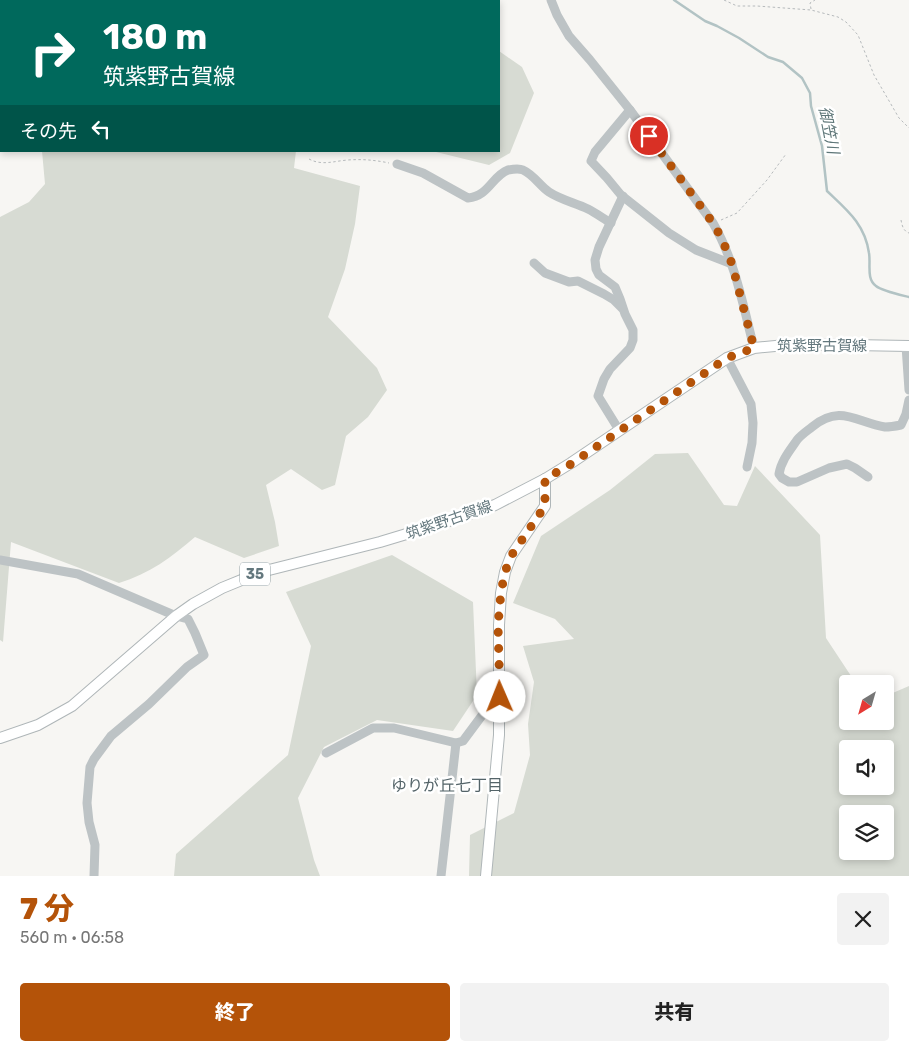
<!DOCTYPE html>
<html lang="ja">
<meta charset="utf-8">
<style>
:root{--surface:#fff;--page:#f2f2f2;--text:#222;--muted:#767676;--accent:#b45309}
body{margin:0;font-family:Rubik,"Noto Sans JP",sans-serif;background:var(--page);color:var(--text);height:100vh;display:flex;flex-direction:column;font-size:19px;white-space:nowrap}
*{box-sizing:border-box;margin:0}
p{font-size:16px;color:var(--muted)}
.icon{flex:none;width:28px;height:28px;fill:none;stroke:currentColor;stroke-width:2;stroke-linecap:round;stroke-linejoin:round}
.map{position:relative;height:876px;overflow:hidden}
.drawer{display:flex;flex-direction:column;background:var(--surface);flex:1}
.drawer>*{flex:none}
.guide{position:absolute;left:0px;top:0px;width:500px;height:152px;box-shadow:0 2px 8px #0003;background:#00695c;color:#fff;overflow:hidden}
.needle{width:32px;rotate:217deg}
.buttons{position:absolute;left:839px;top:675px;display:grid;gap:10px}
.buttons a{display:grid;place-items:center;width:55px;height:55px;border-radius:5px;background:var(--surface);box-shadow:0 2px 8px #0003;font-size:25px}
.pin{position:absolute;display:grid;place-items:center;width:42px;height:42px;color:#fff;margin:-21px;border:2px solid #fff;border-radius:50%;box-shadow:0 1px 5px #0007}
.me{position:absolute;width:55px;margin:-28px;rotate:359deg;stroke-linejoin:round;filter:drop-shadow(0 0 4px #0008)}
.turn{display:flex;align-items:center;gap:18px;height:105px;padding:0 20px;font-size:22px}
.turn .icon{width:65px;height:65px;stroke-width:2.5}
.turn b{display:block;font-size:35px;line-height:42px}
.then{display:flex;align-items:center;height:48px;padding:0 20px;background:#0003;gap:10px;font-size:19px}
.round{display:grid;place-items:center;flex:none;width:52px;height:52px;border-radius:5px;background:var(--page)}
.headline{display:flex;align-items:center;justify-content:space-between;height:85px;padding:0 20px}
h1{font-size:30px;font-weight:800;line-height:38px;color:var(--accent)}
.cta{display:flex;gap:10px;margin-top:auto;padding:10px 20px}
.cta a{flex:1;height:58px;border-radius:5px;background:var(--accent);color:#fff;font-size:20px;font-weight:800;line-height:58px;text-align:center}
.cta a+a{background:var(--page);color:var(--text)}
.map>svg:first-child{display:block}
</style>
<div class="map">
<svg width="909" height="876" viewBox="0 0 909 876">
<rect width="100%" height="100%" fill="#f7f6f3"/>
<g fill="#d7dbd3" fill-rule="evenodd">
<polygon points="24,0 394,0 404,1 23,1"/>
<polygon points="499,51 522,67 534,93 510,153 489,165 432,151 499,151"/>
<path d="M42 151H296L294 168 360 186 355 224 345 269 328 317 377 368 387 390 368 417 346 436 335 485 322 490 291 469 266 485 275 522 279 546 244 558 195 537C172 557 149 574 119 583L11 542 3 642 0 640V217L29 202 45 184Z"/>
<path d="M688 453 724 505 737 506 755 466 820 535 826 638 855 682 860 684H848V721H885V694L888 695 909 686V876H469L470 835 514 813 530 755 528 724 534 682 523 646 574 639 555 619 513 603 541 536 610 490 655 454ZM848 749H885V786H848ZM848 814H885V851H848Z"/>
<polygon points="392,555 473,602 477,695 453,731 377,720 324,747 298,798 314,860 320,876 174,876 176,854 288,755 311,646 286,592"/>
</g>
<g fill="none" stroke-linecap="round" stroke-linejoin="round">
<path stroke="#b2c3c4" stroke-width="2.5" d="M674 0 705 21 717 26 739 38 768 57 783 62 802 78 810 93 811 106 822 146 827 191C847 210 865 224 869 253 871 264 866 279 876 286 882 291 901 295 909 297"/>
<defs>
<g id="major">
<polyline points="0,738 38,725 72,706 176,616 193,604 222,588 261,572 380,542 443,523 495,505 545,479 571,463 727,358 754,348 796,344 909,346"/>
<polyline points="486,876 499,735 499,625 501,593 505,572 511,556 545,506 545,479"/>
</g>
</defs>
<use href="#major" stroke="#afb6b8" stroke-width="12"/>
<g stroke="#b6babc" stroke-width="1" stroke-dasharray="2.5 2.5" stroke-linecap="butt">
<polyline points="724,0 737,6 757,6 811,10 838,17 846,22 858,35 874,75 899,118 909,128"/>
<polyline points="811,9 810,3 815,0"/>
<path d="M309 159C322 166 334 161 348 160 362 159 375 160 389 163"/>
<polyline points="721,220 737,213 767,180 786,154"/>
<path d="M901 220C902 225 903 231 909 233"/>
</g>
<g stroke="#bdc3c5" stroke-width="9">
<path d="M551 0 557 15 569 36 590 60 630 110 713 223C735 261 743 305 754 348"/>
<polyline points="0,2 3,0"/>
<polyline points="630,110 595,152 591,161 607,178 621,195 669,233 696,250 732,264"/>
<path d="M397 164 423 173 468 198C489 196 492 176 508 170 513 169 519 168 523 170 534 175 540 186 549 192 561 200 576 203 588 209 596 213 604 219 611 223"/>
<polyline points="534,263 545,273 569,282 578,281 604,294 614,300 622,308"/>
<polyline points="906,346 909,390"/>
<polyline points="727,358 751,404 753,423 752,443 747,467"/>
<polyline points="619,430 598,396 604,379 610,369 630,348 633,340 633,330 625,314 620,299 615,287 599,275 596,269 595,260 599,247 623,196"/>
<path d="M868 477 855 468 847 464 829 468 797 482H789L782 478 779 474C781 461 790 450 797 440 801 435 807 431 812 427 840 404 856 422 885 427 890 427 896 426 901 425L906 414 909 400"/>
<polyline points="0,560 78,574 176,616 188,619 195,633 204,655 187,667 149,704 111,736 94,759 90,767 87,803 89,822 95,845 94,876"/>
<polyline points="326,753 373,728 394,728 456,743"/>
<polyline points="441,876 456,743 463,741 495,698 500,697"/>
</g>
<use href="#major" stroke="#fff" stroke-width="10"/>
</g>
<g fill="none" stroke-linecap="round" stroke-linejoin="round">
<polyline stroke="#b45309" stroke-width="9" stroke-dasharray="0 16.2" points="500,697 498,625 501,592 505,572 511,556 545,506 545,479 571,464 727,358 754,348 732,264 722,239 713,223 649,136"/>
</g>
<g text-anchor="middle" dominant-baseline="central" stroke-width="5" stroke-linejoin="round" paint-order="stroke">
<rect fill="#fff" stroke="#92a0a4" stroke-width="1" x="240" y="562.5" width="30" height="23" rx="4"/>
<g font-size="14" font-weight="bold" fill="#63777d">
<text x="255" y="574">35</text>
</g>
<g font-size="15" fill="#63777d" stroke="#fff">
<text x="822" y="346">筑紫野古賀線</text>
<text transform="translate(449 520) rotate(-19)">筑紫野古賀線</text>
</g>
<g font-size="16" font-style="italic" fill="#5e7678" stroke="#fff">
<text transform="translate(829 130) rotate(79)">御笠川</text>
</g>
<g font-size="16" fill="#546469" stroke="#fff">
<text x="447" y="785">ゆりが丘七丁目</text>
</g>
</g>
</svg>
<div class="buttons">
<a><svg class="needle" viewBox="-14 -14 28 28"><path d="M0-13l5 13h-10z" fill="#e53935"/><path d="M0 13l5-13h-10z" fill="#767676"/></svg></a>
<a><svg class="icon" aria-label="sound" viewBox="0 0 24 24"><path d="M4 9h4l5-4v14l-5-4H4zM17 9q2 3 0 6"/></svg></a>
<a><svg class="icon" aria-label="layers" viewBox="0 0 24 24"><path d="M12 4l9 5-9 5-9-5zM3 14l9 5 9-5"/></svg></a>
</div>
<div class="pin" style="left:649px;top:136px;background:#d93025"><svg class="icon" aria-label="arrive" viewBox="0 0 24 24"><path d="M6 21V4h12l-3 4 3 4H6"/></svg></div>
<svg class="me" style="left:500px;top:697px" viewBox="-20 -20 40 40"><circle r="19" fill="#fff"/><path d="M0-13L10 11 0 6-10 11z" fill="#b45309"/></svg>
<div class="guide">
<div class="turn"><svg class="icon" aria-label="right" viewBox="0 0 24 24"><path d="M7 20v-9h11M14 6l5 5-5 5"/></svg><div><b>180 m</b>筑紫野古賀線</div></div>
<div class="then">その先<svg class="icon" aria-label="left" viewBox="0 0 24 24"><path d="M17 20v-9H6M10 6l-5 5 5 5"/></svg></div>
</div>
</div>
<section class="drawer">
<div class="headline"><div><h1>7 分</h1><p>560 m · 06:58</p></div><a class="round"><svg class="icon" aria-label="close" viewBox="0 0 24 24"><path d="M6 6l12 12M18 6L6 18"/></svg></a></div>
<div class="cta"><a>終了</a><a>共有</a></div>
</section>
